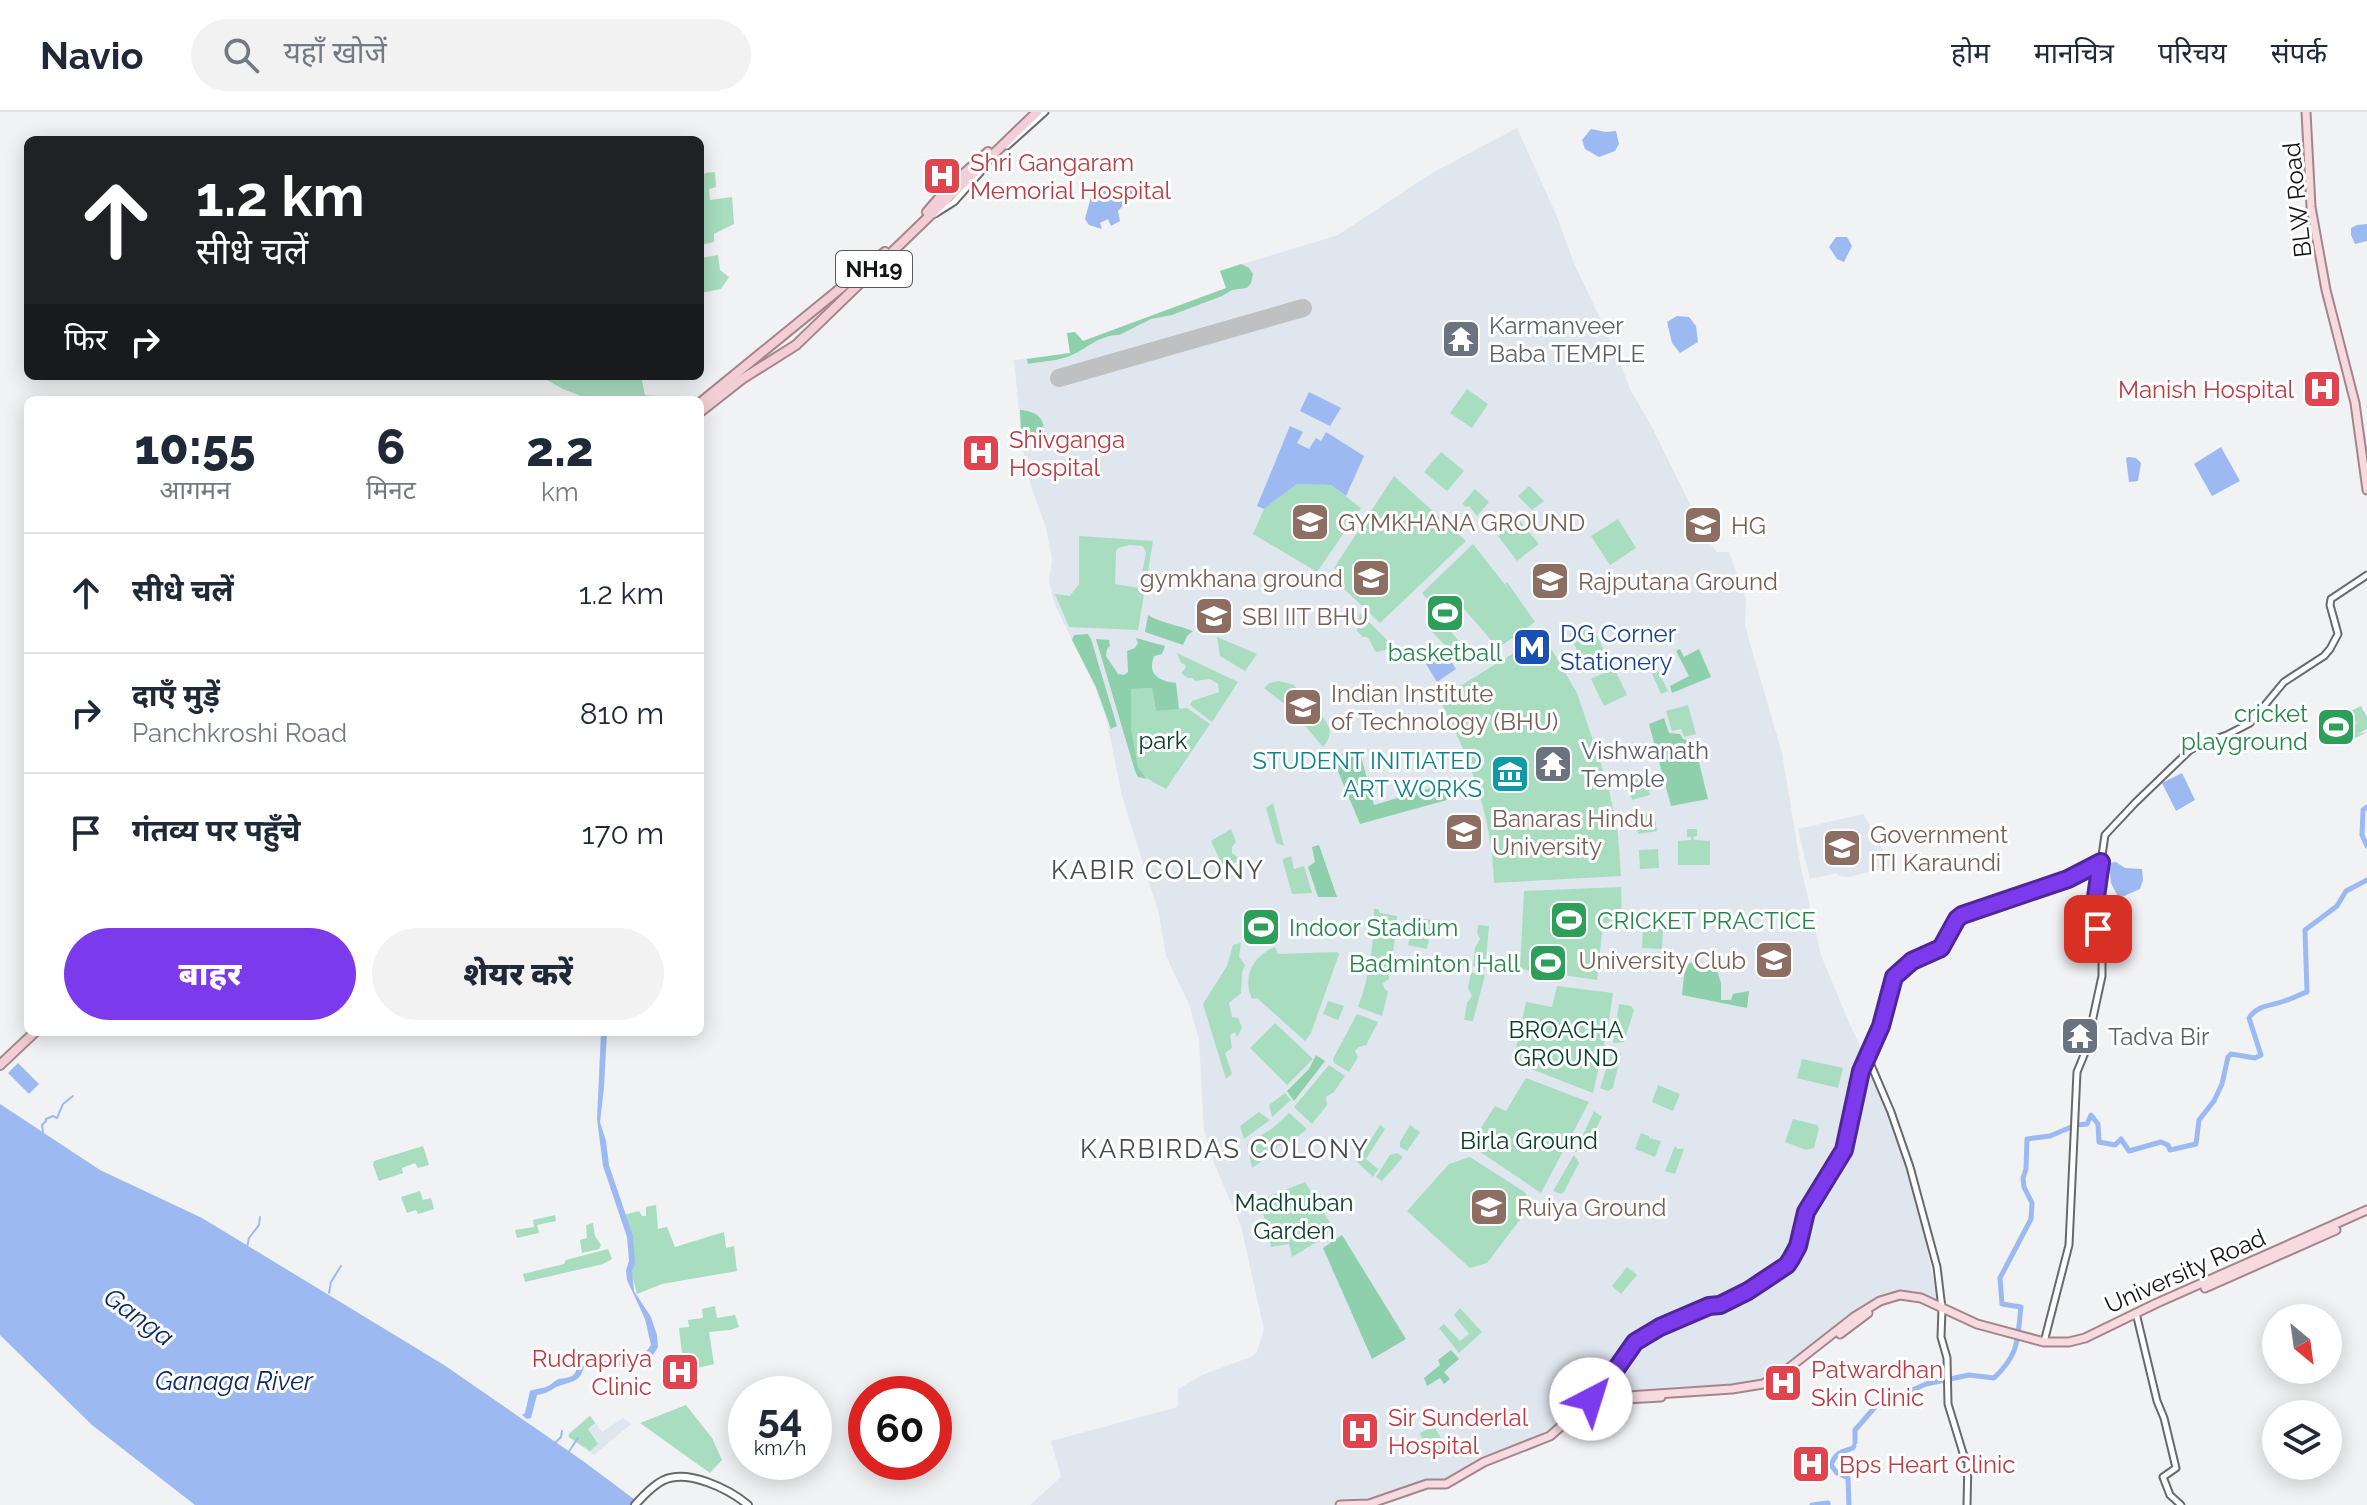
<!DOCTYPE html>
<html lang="hi">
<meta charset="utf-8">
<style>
:root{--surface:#fff;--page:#f2f2f3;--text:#1f2937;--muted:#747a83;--line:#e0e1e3;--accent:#7c3aed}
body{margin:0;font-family:Raleway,"Noto Sans Devanagari",sans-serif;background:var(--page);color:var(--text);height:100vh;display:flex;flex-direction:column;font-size:30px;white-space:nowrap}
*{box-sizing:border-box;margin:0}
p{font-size:26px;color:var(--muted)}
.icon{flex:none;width:44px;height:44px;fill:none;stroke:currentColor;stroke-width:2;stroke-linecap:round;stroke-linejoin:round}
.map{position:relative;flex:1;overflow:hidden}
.sheet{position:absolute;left:24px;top:284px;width:680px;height:640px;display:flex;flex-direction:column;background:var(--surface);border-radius:12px;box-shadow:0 4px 20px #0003}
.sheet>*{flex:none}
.guide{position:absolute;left:24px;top:24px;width:680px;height:244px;border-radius:12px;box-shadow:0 4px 20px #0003;background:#202124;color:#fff;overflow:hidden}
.needle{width:52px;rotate:151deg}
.tools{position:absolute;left:2262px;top:1192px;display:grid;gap:16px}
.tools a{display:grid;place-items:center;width:80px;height:80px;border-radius:50%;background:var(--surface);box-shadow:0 4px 20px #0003;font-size:40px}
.speed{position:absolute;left:728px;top:1264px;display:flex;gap:16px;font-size:40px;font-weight:700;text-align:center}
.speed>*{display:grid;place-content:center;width:104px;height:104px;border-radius:50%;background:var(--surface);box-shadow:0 4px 20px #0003;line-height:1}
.speed small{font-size:20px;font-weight:400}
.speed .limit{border:12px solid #d22;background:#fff;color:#111}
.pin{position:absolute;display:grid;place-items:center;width:68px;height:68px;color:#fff;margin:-34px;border-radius:16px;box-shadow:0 4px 12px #0006}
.me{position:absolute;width:88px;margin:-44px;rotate:40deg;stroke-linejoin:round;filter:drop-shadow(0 0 6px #0008)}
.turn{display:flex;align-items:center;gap:28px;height:168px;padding:0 40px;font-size:36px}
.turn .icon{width:104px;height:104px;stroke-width:2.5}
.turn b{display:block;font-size:56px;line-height:68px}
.then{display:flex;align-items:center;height:76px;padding:0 40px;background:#0003;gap:16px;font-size:30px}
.eta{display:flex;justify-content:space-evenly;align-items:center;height:136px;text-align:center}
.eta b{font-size:48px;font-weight:800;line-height:56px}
.primary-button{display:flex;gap:16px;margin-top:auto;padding:16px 40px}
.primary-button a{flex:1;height:92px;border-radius:48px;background:var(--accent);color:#fff;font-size:32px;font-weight:800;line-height:92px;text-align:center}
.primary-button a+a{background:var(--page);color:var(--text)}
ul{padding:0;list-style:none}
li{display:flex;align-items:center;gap:24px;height:120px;padding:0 40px;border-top:2px solid var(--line)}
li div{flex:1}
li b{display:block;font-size:30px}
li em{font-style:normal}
header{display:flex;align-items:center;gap:48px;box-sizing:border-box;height:112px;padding:0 40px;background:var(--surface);border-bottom:2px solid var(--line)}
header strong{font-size:38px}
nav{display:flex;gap:44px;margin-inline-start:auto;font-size:28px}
.search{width:560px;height:72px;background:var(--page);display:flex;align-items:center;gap:20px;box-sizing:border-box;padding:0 28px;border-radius:44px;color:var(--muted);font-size:30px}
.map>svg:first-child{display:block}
</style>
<header>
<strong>Navio</strong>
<div class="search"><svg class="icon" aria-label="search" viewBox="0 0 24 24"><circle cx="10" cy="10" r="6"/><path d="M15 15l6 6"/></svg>यहाँ खोजें</div>
<nav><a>होम</a><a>मानचित्र</a><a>परिचय</a><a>संपर्क</a></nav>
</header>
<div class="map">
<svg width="2367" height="1393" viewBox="0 0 2367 1393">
<rect width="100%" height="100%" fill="#f0f2f4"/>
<g fill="#dfe6ee">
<polygon points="1517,16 1558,107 1573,149 1615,238 1630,277 1653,317 1708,429 1717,440 1729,440 1746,487 1745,514 1782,641 1801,756 1821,843 1849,911 1869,951 1899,1030 1924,1123 1938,1191 1917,1182 1904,1180 1858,1199 1774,1262 1747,1275 1685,1274 1591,1281 1570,1307 1451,1368 1369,1389 1345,1389 1332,1393 1030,1393 1061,1365 1051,1329 1178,1295 1178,1277 1200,1264 1253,1244 1257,1240 1264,1217 1241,1114 1214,1051 1204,1018 1199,927 1189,892 1166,844 1159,802 1122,684 1106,605 1095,575 1055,493 1049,470 1052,447 1046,416 1031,374 1023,338 1014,248 1070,241 1067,221 1075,220 1083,229 1226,176 1220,159 1338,123 1432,61"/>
<polygon points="1863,702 1892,754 1849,765 1840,764 1837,761 1810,767 1798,717"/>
<polygon points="590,1303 602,1320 623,1306 631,1312 594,1343 568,1325 568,1322"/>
</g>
<g fill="#a8ddc0" fill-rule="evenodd">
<polygon points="715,60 716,75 709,77 710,88 732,85 734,112 714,122 714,130 700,133 700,70 705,61"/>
<polygon points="718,143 720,158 729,165 721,177 700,181 700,146"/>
<polygon points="540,264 641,264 645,283 670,285 671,288 591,288 563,277"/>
<polygon points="1467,277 1488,292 1472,316 1450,301"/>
<polygon points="1441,340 1464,359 1447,379 1424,360"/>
<polygon points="1394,364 1466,429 1380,511 1338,471 1343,463 1334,456"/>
<polygon points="1297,372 1331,373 1361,396 1317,460 1253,422 1264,397"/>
<polygon points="1529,374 1544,389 1532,398 1518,384"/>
<polygon points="1475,377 1489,390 1477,404 1469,394 1466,395 1462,392"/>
<polygon points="1618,407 1636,436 1610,453 1591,424"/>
<polygon points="1519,408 1539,432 1517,449 1498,424"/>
<path d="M1079 424 1153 429 1138 518 1069 515 1055 482 1070 484 1079 472ZM1129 433 1143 434 1146 441 1139 476 1115 472 1116 439 1118 436Z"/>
<polygon points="1473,432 1513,483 1505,472 1507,470 1535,510 1498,536 1464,497 1446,511 1422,481"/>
<path d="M1360 501 1395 536 1376 540C1372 535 1372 530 1367 525H1363L1357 519Z"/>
<polygon points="1444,511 1461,532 1451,539 1432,520"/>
<polygon points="1591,512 1604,538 1582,548 1569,522"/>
<path d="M1543 523 1577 581 1608 673 1618 722 1621 764 1494 771C1492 704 1470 645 1439 587Z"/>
<polygon points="1217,525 1257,542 1245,559 1220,544"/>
<polygon points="1177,541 1238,570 1212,610 1190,593 1192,589 1219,580 1218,572 1210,567 1195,569 1193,566 1188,566 1181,561 1185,557 1186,553 1181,551"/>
<polygon points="1647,544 1651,545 1668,579 1661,582 1650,557"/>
<polygon points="1614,556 1627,583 1604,594 1591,567"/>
<path d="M1279 569 1294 573 1308 592 1312 593C1324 607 1338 617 1323 635L1292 598 1264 576 1269 571Z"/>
<path d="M1152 576 1156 599 1187 596 1210 612 1166 677C1157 672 1146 667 1140 659 1129 643 1131 597 1131 577Z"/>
<polygon points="1688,593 1696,622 1684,625 1681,617 1672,619 1666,599"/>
<polygon points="2361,594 2367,605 2367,617 2358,622 2367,620 2348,630 2345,626 2355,623 2351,614 2360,609 2348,614 2340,604"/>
<polygon points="1645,664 1650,683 1632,688 1626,669"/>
<polygon points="1273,691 1284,734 1276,731 1266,696"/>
<polygon points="1654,700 1657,719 1638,722 1635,703"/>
<polygon points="1231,717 1236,730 1232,735 1232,741 1241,748 1224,756 1211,729"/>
<polygon points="1687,717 1697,717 1697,724 1693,725 1694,728 1710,729 1710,753 1678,753 1678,729 1691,728 1691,725 1687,725"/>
<polygon points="1658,737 1659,756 1640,757 1639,738"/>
<polygon points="1291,744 1294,757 1304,754 1312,781 1292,782 1283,750 1283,747"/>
<polygon points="1621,775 1622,811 1603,811 1597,868 1520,857 1524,779"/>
<path d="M1374 797H1378L1380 801 1397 804V811L1391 818 1395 826 1389 867 1383 871 1384 876 1388 880 1382 904 1358 895C1370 864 1374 830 1374 797Z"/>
<polygon points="1413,805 1432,808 1427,837 1408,833 1410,825 1412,825 1414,814 1411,813"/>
<polygon points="1478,813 1489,814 1485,857 1473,854 1475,836 1480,827 1477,821"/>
<polygon points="1643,817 1663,817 1662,837 1642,836"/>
<polygon points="1241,831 1239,845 1245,853 1242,861 1241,881 1229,891 1232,905 1238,906 1242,916 1237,925 1235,920 1230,923 1232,936 1225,941 1232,962 1226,967 1203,892 1227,854 1233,833"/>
<path d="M1275 835 1278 842 1337 840 1339 842 1311 921 1305 929 1257 886 1252 887C1242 864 1253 844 1275 835Z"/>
<polygon points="1471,860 1485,863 1473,909 1464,908 1467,891 1472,884 1468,876"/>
<polygon points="1557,874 1613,881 1608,914 1593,981 1513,950 1526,890 1552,895"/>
<polygon points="1328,889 1344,894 1338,908 1323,902"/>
<polygon points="1619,892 1631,894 1634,898 1624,930 1613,931"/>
<polygon points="1357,902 1378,910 1366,933 1359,935 1355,939 1358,945 1349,960 1334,951 1333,947"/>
<polygon points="1275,911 1313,947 1287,973 1250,936"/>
<polygon points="1613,936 1621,941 1613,976 1608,979 1600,976"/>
<polygon points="1802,947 1843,956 1838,976 1797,966"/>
<polygon points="1329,953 1345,964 1334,980 1326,985 1327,993 1312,1012 1294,995"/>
<polygon points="1526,966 1589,990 1541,1081 1470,1033 1495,994 1506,999"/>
<polygon points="1658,973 1680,982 1673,999 1652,990"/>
<polygon points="1285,981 1291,988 1272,1005 1269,993"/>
<polygon points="1594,999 1602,1005 1585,1039 1575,1040"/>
<polygon points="1259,1000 1270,1008 1244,1027 1240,1014"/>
<polygon points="1289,1001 1307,1017 1287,1033 1278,1033 1275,1040 1252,1056 1247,1032 1273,1016"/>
<polygon points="1793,1007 1817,1013 1819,1016 1814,1036 1806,1038 1785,1030"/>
<polygon points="1380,1013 1385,1017 1366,1047 1378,1057 1373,1065 1357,1050"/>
<polygon points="1410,1013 1420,1020 1407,1039 1400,1035 1400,1030"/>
<polygon points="1641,1021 1649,1024 1649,1026 1661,1029 1655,1045 1635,1037"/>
<polygon points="423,1034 429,1053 418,1056 415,1051 402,1056 403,1061 379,1069 373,1053 374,1049"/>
<polygon points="1675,1034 1678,1037 1684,1037 1675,1062 1665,1059"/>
<polygon points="1397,1041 1403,1045 1382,1069 1376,1065 1390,1043"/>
<polygon points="1574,1043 1579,1051 1564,1080 1561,1082 1553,1079"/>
<polygon points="1470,1045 1526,1081 1528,1097 1487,1151 1470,1156 1407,1099 1449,1052"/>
<polygon points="1305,1070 1335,1119 1292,1145 1289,1132 1271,1135 1260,1088"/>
<polygon points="420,1079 423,1088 431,1086 434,1097 418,1102 416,1098 407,1101 401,1085"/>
<polygon points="656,1093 658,1117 667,1115 675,1135 724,1120 726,1136 734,1134 737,1159 662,1172 637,1182 630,1155 633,1148 624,1103 639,1099 642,1104 646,1104 646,1095"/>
<polygon points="555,1103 556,1109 537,1113 539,1121 517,1126 515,1118 534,1115 533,1108"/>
<polygon points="593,1111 595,1124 601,1133 599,1137 582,1141 580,1128 587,1126 586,1113"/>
<polygon points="608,1137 612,1147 603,1152 525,1170 523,1162 564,1152 566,1148"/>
<polygon points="1627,1155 1637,1163 1621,1182 1612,1174"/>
<polygon points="715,1194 717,1206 735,1203 739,1215 730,1218 709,1220 714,1252 684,1259 679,1216 689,1215 688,1208 703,1206 702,1197"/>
<polygon points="1460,1196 1482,1220 1459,1241 1439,1216 1444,1212 1460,1229 1469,1222 1454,1203"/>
<polygon points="686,1293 712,1326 722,1348 710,1361 640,1311"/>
<polygon points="590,1304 595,1311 588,1317 598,1332 590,1339 569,1325 569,1322"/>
<polygon points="1434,1314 1449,1340 1431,1348 1420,1321"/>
</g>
<g fill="#8ed0ac">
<path d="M1241 152 1249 156 1253 162 1251 171 1247 176 1232 178 1222 184 1172 203 1151 207 1119 223C1099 223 1088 236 1072 243 1059 249 1042 249 1028 252L1027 247 1070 241 1067 221 1075 220 1083 229 1226 176 1220 159Z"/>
<path d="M1020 298C1036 299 1046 306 1043 322L1031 325 1021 322Z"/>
<path d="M1148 503C1161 511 1178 513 1193 519L1187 524 1183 533 1145 520Z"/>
<polygon points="1088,522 1091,527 1117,614 1111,617 1096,575 1072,528 1074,523"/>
<path d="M1136 526 1165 534 1162 542 1154 544C1147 563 1159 569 1176 571L1179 597 1156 599 1152 576 1131 577V616L1138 656 1147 667 1138 665 1135 659 1096 527 1109 528 1110 534 1107 537 1106 544 1118 562 1124 563 1128 560 1127 539 1135 536 1138 531Z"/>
<polygon points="1680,537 1684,545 1699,537 1711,565 1672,581 1670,574 1689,564 1676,539"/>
<polygon points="1664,606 1669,621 1680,622 1683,627 1694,630 1708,687 1671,694 1649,612"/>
<polygon points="1359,637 1374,693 1441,673 1447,688 1360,712 1336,655"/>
<polygon points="1319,733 1337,785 1318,785 1308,755 1315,750 1312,735"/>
<polygon points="1700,847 1701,858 1717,858 1721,871 1721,888 1731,888 1733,882 1749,879 1747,896 1682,883 1685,853"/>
<polygon points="1316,943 1325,949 1294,989 1287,979 1309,957"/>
<polygon points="1342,1123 1406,1227 1372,1247 1323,1136"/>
<polygon points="1451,1238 1459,1247 1444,1260 1450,1267 1444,1272 1440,1266 1427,1274 1424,1266 1440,1253 1438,1248"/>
</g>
<g fill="#9cbaf1">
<polygon points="1591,17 1606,20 1616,19 1619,32 1615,39 1599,45 1585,37 1582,28"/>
<path d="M1133 71 1138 82 1131 85 1118 99 1120 109 1111 114 1108 107 1100 111 1102 117 1089 113 1085 107 1092 81C1106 76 1120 77 1133 71Z"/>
<polygon points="2367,112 2367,129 2355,132 2351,123 2351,116 2357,113"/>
<polygon points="1836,125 1847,125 1852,134 1844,150 1837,147 1829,135"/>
<polygon points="1677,204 1689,205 1696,214 1698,230 1680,241 1672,231 1667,210"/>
<polygon points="1309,280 1341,296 1330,314 1300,299"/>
<polygon points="1290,314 1303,320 1297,331 1309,337 1316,326 1321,329 1326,320 1364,344 1346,384 1331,373 1297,372 1264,397 1257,394"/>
<polygon points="2221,335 2240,369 2212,384 2194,352"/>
<polygon points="2129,345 2136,346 2141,351 2138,369 2129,370 2126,346"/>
<polygon points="1445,540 1456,557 1437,570 1426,552"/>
<polygon points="2182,661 2195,688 2176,699 2162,671"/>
<polygon points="2116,750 2125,756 2142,757 2143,768 2140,777 2124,784 2117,783 2111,771 2109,751"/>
<path d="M601 920H607L604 976 600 1010 606 1029 609 1053 633 1124 635 1151 632 1159 634 1179 651 1205 657 1223 658 1235C643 1264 611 1252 585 1252 580 1269 577 1268 562 1273 551 1276 551 1281 537 1283L531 1306 527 1307 522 1303 525 1301 530 1279C537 1276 542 1277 548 1274 555 1270 552 1270 559 1267 563 1266 568 1266 572 1264 580 1259 575 1247 587 1246 593 1244 599 1249 605 1249 622 1251 642 1248 651 1233L645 1207 627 1168 626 1158 629 1149 627 1125 603 1054 597 1007Z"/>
<polygon points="18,951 39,972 29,982 8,961"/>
<polygon points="0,992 100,1058 202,1106 444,1253 583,1349 642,1393 195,1393 92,1313 0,1223"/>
</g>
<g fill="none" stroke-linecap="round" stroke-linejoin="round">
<g stroke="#9cbaf1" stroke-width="2">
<polyline points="43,1020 42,1013 46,1009 46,1007 53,1004 57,1006 63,992 73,984"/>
<polyline points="247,1135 249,1126 259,1113 260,1105"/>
<polyline points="329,1181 331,1170 341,1154"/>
<polyline points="555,1331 561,1325 562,1319"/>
<polyline points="568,1341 578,1326"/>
</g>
<g stroke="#9cbaf1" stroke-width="5">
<polyline points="2367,695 2363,698 2362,723 2367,734"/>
<path d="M1855 1330V1318L1876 1294 1926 1272 1969 1263 1994 1266C2020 1241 2017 1228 2021 1195L2002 1192 2000 1166 2031 1107 2032 1091 2024 1075 2023 1066 2026 1057 2027 1027 2050 1024 2076 1013 2087 1012 2091 1003 2098 1012 2099 1030 2115 1033 2121 1027 2129 1039 2161 1030 2168 1033 2170 1038 2196 1032 2199 1008 2214 989 2222 972 2228 945 2231 942 2255 946 2261 943 2249 906C2258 892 2273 894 2287 888 2294 886 2300 882 2307 880L2305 818 2337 794 2346 779 2367 768"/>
<path d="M1837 1361 1831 1353C1836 1340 1841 1340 1853 1336L1854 1334"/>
<polyline points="1842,1363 1848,1366 1849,1393"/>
<polyline points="1812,1393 1828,1391 1828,1393"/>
</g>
<polyline stroke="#bec0c2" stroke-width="18" points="1059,266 1303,196"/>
<defs>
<g id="tertiary">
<polyline points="1007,34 1045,0"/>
<polyline points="935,102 954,90 985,55"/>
<polyline points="1868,946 1891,1000 1910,1055 1937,1155 1942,1196 1941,1225 1947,1246 1948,1292 1963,1341 1965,1347 1968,1348 1967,1393"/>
<polyline points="2136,1201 2157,1289 2164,1306 2176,1356 2163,1365 2170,1383 2181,1393"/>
<polyline points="2044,1230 2069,1133 2077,960 2086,938 2102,864 2102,844 2095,792 2105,723 2135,691 2190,638 2203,631 2227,623 2250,611 2284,570 2324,544 2330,537 2338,522 2330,493 2331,487 2367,463"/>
<polyline points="1595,1284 1635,1230 1644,1224 1748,1179 1787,1153 1791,1147 1798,1134 1806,1100 1844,1038 1861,959 1881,914 1894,865 1912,849 1941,836 1957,807 1962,803 2075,764 2101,750"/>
</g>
<path id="secondary" d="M635 1393C643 1384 653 1373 664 1368 688 1357 729 1377 748 1393"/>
<g id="primary">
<polyline points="2306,0 2311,95 2326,178 2355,291 2367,378"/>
<polyline points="2205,1176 2336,1118"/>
<polyline points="1840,1222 1868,1201"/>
<polyline points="1597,1286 1732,1277 1763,1272 1785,1259 1854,1205 1880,1189 1900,1183 1921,1186 1977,1212 2044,1230 2069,1230 2085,1226 2157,1191 2367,1098"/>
<polyline points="1626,1287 1661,1285"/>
<polyline points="1340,1393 1369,1392 1427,1372 1446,1372 1484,1350 1550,1324 1591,1288"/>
</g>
<g id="trunk">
<polyline points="927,100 947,77 988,40"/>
<polyline points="700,291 885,140"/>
<polyline points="700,300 742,267 796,233 1037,0"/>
<polyline points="0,953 35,920"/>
</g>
</defs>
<use href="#tertiary" stroke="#67696b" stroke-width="9"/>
<use href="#secondary" stroke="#67696b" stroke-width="10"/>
<use href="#primary" stroke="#a3858b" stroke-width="11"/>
<use href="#trunk" stroke="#a3858b" stroke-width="12"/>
<use href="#tertiary" stroke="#fff" stroke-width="5"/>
<use href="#secondary" stroke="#fff" stroke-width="6"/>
<use href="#primary" stroke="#f7dae0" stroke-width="7"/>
<use href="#trunk" stroke="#f4ced6" stroke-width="8"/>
</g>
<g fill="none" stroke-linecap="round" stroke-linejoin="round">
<defs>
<polyline id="route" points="1591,1287 1609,1267 1635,1230 1660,1215 1709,1194 1720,1193 1748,1179 1787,1153 1791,1147 1798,1134 1806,1100 1844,1038 1861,959 1881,914 1894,865 1912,849 1941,836 1957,807 1962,803 2068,767 2101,750 2095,792 2098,817"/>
</defs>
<use href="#route" stroke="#51269a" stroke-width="20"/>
<use href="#route" stroke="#7c3aed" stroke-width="14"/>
</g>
<defs>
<symbol id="hospital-square" viewBox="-11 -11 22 22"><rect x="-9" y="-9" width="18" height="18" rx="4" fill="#e0444e" stroke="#fff"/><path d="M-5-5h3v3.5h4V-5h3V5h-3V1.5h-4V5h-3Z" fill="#fff"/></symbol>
<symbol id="temple-square" viewBox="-11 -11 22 22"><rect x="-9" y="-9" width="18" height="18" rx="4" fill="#6b7280" stroke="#fff"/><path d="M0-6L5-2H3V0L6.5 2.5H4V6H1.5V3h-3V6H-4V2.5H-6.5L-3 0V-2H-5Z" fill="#fff"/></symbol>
<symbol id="university-square" viewBox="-11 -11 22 22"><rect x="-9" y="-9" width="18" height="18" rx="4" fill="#8d6e63" stroke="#fff"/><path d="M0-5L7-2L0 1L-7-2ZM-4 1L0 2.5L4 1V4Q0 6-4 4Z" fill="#fff"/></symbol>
<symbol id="stadium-square" viewBox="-11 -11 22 22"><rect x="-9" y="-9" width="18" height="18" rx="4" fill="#2e9e5b" stroke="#fff"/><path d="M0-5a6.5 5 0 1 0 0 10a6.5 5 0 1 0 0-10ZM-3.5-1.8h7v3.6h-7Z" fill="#fff"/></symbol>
<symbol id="metro-square" viewBox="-11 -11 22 22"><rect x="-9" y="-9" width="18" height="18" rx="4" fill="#1a4fb4" stroke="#fff"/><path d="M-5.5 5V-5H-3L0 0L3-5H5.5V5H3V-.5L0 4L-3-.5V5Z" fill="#fff"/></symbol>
<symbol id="museum-square" viewBox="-11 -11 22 22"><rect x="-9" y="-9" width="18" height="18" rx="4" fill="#0f9aa8" stroke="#fff"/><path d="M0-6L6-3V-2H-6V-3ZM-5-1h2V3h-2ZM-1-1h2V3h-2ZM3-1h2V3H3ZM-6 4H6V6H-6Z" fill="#fff"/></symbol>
</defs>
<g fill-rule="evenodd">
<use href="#hospital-square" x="920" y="42" width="44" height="44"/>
<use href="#temple-square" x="1439" y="205" width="44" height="44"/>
<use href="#hospital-square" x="2300" y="255" width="44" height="44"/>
<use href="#hospital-square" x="959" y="319" width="44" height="44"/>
<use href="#university-square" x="1288" y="388" width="44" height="44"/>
<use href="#university-square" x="1681" y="391" width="44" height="44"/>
<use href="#university-square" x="1349" y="444" width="44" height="44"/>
<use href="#university-square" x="1528" y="447" width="44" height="44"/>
<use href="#stadium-square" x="1423" y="479" width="44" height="44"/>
<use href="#university-square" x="1192" y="482" width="44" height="44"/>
<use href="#metro-square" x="1510" y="513" width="44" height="44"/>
<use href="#university-square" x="1281" y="573" width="44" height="44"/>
<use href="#stadium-square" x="2314" y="593" width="44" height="44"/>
<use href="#temple-square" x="1531" y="630" width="44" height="44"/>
<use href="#museum-square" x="1488" y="640" width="44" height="44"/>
<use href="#university-square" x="1442" y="698" width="44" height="44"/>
<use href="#university-square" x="1820" y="714" width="44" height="44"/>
<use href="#stadium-square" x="1547" y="786" width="44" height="44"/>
<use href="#stadium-square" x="1239" y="793" width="44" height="44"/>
<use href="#university-square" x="1752" y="826" width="44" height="44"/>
<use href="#stadium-square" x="1526" y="829" width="44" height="44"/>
<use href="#temple-square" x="2058" y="902" width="44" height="44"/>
<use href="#university-square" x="1467" y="1073" width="44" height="44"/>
<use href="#hospital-square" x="658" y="1238" width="44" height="44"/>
<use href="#hospital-square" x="1761" y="1249" width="44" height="44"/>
<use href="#hospital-square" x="1338" y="1297" width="44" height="44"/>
<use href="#hospital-square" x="1789" y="1330" width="44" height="44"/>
</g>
<g text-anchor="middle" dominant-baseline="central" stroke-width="6" stroke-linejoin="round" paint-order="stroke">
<rect fill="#fff" stroke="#5a5a5b" stroke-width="2" x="836" y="139" width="76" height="36" rx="6"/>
<g font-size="22" font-weight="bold" fill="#131415">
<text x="874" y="157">NH19</text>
</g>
<g font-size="24" fill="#be3a42" stroke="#fff" text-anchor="start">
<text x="970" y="50">Shri Gangaram<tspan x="970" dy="28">Memorial Hospital</tspan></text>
<text x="2294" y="277" text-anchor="end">Manish Hospital</text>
<text x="1009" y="327">Shivganga<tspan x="1009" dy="28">Hospital</tspan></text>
<text x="652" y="1246" text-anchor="end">Rudrapriya<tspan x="652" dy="28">Clinic</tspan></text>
<text x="1811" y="1257">Patwardhan<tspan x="1811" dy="28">Skin Clinic</tspan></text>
<text x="1388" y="1305">Sir Sunderlal<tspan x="1388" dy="28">Hospital</tspan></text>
<text x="1839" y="1352">Bps Heart Clinic</text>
</g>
<g font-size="24" fill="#131415" stroke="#fff">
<text transform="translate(2297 88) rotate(-96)">BLW Road</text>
<text transform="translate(2185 1159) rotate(-24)">University Road</text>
</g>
<g font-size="24" fill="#5b616d" stroke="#fff" text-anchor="start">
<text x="1489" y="213">Karmanveer<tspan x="1489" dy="28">Baba TEMPLE</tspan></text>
<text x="1581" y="638">Vishwanath<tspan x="1581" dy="28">Temple</tspan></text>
<text x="2108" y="924">Tadva Bir</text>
</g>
<g font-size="24" fill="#785e54" stroke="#fff" text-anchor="start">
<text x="1338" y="410">GYMKHANA GROUND</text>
<text x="1731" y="413">HG</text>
<text x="1343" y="466" text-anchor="end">gymkhana ground</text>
<text x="1578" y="469">Rajputana Ground</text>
<text x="1242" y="504">SBI IIT BHU</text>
<text x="1331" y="581">Indian Institute<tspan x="1331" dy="28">of Technology (BHU)</tspan></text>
<text x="1492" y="706">Banaras Hindu<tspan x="1492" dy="28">University</tspan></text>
<text x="1870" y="722">Government<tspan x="1870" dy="28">ITI Karaundi</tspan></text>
<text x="1746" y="848" text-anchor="end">University Club</text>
<text x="1517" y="1095">Ruiya Ground</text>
</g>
<g font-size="24" fill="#164399" stroke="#fff" text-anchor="start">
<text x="1560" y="521">DG Corner<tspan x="1560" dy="28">Stationery</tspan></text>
</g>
<g font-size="24" fill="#27864d" stroke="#fff" text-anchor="end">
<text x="1445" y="540" text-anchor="middle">basketball</text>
<text x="2308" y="601">cricket<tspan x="2308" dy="28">playground</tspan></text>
<text x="1597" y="808" text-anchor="start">CRICKET PRACTICE</text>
<text x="1289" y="815" text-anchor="start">Indoor Stadium</text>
<text x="1520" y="851">Badminton Hall</text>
</g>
<g font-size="24" fill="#09412a" stroke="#fff">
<text x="1163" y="628">park</text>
<text x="1566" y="917">BROACHA<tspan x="1566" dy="28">GROUND</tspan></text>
<text x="1529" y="1028">Birla Ground</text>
<text x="1294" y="1090">Madhuban<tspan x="1294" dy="28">Garden</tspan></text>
</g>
<g font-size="24" fill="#0d838f" stroke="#fff" text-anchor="end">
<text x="1482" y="648">STUDENT INITIATED<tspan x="1482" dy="28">ART WORKS</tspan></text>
</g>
<g font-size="26" letter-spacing="2" fill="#4a4b4d" stroke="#fff">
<text x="1158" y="758">KABIR COLONY</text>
<text x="1225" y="1037">KARBIRDAS COLONY</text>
</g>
<g font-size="26" font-style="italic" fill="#0a2967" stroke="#fff">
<text transform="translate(139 1205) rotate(36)">Ganga</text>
<text x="234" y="1269">Ganaga River</text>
</g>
</g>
</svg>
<div class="tools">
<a><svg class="needle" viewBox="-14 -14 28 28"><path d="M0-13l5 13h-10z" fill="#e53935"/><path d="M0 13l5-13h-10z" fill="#747a83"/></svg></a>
<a><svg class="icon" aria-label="layers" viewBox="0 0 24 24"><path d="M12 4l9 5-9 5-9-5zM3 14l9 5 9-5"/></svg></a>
</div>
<div class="speed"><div>54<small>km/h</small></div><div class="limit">60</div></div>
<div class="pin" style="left:2098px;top:817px;background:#d93025"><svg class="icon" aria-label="arrive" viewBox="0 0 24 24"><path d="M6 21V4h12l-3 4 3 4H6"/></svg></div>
<svg class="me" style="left:1591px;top:1287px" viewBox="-20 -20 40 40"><circle r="19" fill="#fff"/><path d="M0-13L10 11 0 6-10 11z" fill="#7c3aed"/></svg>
<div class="guide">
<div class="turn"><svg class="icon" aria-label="ahead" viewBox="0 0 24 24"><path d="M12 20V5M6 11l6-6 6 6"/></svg><div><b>1.2 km</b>सीधे चलें</div></div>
<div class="then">फिर<svg class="icon" aria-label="right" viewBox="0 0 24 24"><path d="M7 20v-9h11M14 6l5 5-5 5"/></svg></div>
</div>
<section class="sheet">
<div class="eta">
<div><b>10:55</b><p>आगमन</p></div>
<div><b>6</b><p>मिनट</p></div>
<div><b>2.2</b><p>km</p></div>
</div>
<ul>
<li><svg class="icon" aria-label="ahead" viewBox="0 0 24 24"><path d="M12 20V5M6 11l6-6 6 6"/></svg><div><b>सीधे चलें</b></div><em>1.2 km</em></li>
<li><svg class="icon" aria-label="right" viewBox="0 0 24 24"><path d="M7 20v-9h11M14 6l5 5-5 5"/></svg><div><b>दाएँ मुड़ें</b><p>Panchkroshi Road</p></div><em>810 m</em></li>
<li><svg class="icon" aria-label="arrive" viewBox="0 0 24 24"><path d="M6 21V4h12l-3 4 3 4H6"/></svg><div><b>गंतव्य पर पहुँचे</b></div><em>170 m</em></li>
</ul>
<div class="primary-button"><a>बाहर</a><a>शेयर करें</a></div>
</section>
</div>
